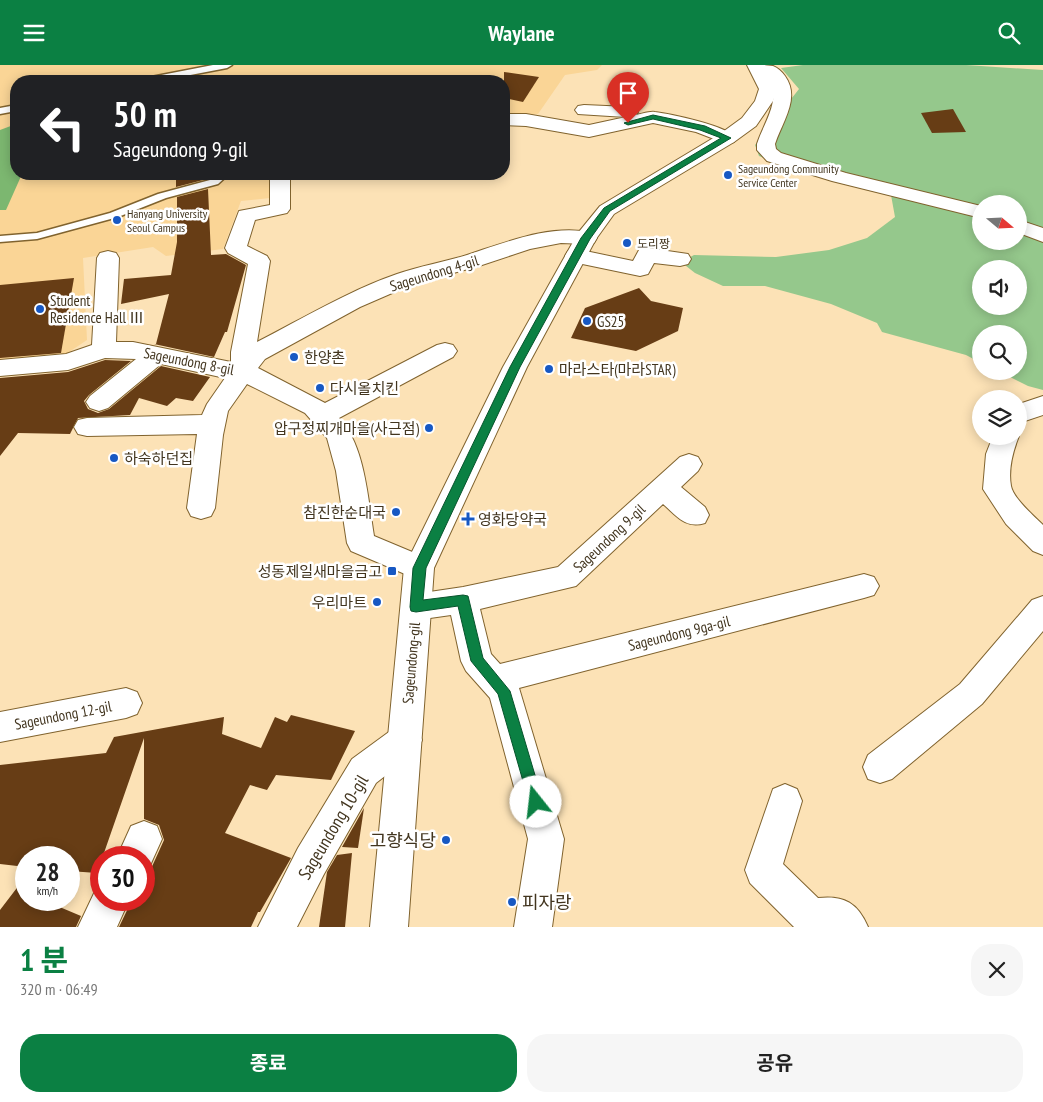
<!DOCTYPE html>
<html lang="ko">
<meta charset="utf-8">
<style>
:root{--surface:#fff;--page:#f6f6f6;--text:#222;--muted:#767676;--accent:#0b8043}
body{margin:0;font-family:"PT Sans Narrow","Noto Sans KR",sans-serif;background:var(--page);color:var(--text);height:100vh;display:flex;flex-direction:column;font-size:19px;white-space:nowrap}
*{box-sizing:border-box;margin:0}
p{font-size:16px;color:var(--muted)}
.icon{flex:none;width:28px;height:28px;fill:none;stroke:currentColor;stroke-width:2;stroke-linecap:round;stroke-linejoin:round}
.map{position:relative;height:862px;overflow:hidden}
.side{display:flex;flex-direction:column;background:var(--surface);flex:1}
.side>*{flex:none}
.top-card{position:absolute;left:10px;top:10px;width:500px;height:105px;border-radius:20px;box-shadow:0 2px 12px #0003;background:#202124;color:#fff;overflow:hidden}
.needle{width:32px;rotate:109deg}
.tools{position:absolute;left:972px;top:130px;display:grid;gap:10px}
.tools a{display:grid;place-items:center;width:55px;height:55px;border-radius:50%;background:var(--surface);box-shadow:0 2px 12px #0003;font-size:25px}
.speed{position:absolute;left:15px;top:781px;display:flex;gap:10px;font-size:25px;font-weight:700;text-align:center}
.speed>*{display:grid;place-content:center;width:65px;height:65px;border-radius:50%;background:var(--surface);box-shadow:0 2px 12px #0003;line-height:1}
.speed small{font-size:12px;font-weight:400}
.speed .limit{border:8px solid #d22;background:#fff;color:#111}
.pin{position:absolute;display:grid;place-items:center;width:42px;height:42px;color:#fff;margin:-51px -21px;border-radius:50% 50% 50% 0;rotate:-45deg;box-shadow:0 0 5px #0007}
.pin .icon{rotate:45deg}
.me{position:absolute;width:55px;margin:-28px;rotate:344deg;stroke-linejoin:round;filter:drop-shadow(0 0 4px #0008)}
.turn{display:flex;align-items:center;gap:18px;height:105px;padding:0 20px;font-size:22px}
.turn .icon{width:65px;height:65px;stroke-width:2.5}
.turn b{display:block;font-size:35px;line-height:42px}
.round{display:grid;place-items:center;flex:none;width:52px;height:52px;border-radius:20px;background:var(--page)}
.overview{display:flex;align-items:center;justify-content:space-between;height:85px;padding:0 20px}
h1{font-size:30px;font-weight:700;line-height:38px;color:var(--accent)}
.primary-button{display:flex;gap:10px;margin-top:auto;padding:10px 20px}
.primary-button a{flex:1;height:58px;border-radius:20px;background:var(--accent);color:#fff;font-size:20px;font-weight:700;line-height:58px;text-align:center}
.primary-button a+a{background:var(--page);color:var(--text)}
header{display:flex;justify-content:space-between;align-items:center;height:65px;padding:0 20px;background:var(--accent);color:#fff;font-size:22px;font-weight:700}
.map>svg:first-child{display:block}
</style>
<header><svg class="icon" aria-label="menu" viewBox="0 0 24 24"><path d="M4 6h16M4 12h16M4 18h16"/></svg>Waylane<svg class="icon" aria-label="search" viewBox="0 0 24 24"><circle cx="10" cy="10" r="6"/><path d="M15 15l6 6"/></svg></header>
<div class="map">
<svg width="1043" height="862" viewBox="0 0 1043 862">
<rect width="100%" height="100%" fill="#fce2b6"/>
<polygon fill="#fad596" points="0,0 602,0 597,5 565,10 538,49 504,50 504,16 16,16 16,109 271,109 270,133 241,136 223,184 166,191 153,182 83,193 87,275 63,291 0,295"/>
<path fill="#95c88c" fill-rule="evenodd" d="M803 0H966L1043 5V325L1028 321 998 306H1019V269H981V298L966 290 882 267 877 258 831 239 765 221H723L695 208 681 197 694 190 776 192 829 185 867 173 895 152 891 130 790 104 759 91 755 80 799 24 781 3ZM981 139H1019V176H981ZM981 204H1019V241H981Z"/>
<g fill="#7cb770">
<polygon points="256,10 298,16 203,16"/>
<polygon points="16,59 16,109 22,109 6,145 0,145 0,65"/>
</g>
<g fill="#673d15">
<polygon points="504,7 539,12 523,37 504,33"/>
<polygon points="953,44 966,67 932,68 921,48"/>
<polygon points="176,109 207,109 207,114 176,122"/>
<polygon points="208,124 211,190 226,189 246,200 227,267 225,267 214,292 154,279 156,279 169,229 121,239 124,214 171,210 177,177 177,132"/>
<polygon points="74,213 61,288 0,293 0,220"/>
<polygon points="639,223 651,236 683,243 678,266 636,286 571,273 585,243"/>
<polygon points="105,295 131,296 89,330 84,336 88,344 98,348 109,344 161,301 210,312 193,336 176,333 167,341 139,333 130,350 78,353 70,369 18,368 0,391 0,313 68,307"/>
<polygon points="291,650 355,666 331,715 276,710 267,725 250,720 225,768 291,793 260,847 258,847 251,862 119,862 132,835 144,835 144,808 150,806 164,775 159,760 144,754 144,673 97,808 69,806 69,792 26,792 26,802 0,799 0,700 106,688 114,672 224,652 222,669 261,683 275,652 287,657"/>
<polygon points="364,743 358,783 342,782"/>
<polygon points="352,788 345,862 319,862 327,807 337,790"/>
<polygon points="26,811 26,835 43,835 81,851 76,862 0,862 0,845"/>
</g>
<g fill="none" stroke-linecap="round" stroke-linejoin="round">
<defs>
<g id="lane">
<polygon points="213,0 232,0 227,3 159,16 141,16 146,13"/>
<polygon points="16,40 16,46 0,49 0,43"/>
<polygon points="218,109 229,109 218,119 166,133 118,152 37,174 0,177 0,171 37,168 110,148 158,129 210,115"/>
</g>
<g id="street">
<path d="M749 0C756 0 766 0 773 1 778 3 782 7 785 11 801 33 782 57 775 79L776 84 781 88 846 108 981 141V153L832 116 767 96 757 85V79C763 59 782 35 769 13L751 5Z"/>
<path d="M584 40 629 42 635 43 638 47 636 50C642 49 649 46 655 47 671 49 728 61 736 73L734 77 727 79 696 67 653 58 589 72 526 61 504 60V49H526L589 60 626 52 578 49 575 45 578 41Z"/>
<path d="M270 109H290V144L287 148 255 155 247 181 267 191 270 196 257 277C302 254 348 226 397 209 420 201 444 197 467 190 507 177 552 158 594 168L597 173 594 178 586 179 561 178 530 184 479 201 413 219 360 242 265 294 258 303 325 338 437 280 445 278 453 280 457 286 453 292 339 353C365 380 368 435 374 471L429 494 434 503 429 512 419 515 351 486 347 478 336 406 327 373 305 348 247 319 228 346 223 370 215 443 211 451 201 454 191 451 187 443 197 369 87 371 78 369 74 362 78 355 87 353 202 350 207 339 225 313 161 299 108 343 99 346 90 343 86 337 90 331 136 294 105 293 68 305 0 311V295L66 289 92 280 97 193 100 188 108 186 116 188 119 193 116 277H133L231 297V287L248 199 228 188 225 183 239 146 270 140Z"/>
<polygon points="1019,155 1043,163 1043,177 1019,168"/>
<polygon points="647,183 688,189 691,194 688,199 680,201 654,198 648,209 640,211 568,196 565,191 568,186 576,184 633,196 639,185"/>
<polygon points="1043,331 1043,350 1019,358 1019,339"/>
<path d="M993 371H1019C1013 386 1008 404 1011 421 1013 433 1034 451 1043 460V490L1033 486 1006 459 983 424 986 389Z"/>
<path d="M689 389 698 392 702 399 698 406 681 422 705 442 709 450 705 458C685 464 677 451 663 439L576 521 480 544 491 589 500 599 864 509 874 512 879 521 874 530 864 533 519 623 564 774 552 862H514L528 774 490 633 466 606 461 596 451 550 416 555 405 551 401 542 405 533 416 529 463 522 558 502 680 392Z"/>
<polygon points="1043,531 1043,566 982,639 892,714 880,718 868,714 863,702 868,690 960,619 1032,535"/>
<polygon points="126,623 137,627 142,638 137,649 126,653 0,677 0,647"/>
<polygon points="405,659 417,664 422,675 417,686 376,718 324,809 297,862 258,862 298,783 352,694 393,664"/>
<path d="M785 719 797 724 802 736 783 799 818 833C844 830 858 838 868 862H794L750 818 745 805 773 724Z"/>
<polygon points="144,756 157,761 162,774 148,805 144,806 144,792 117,792 131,761"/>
<polygon points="101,820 101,835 129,835 117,862 78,862 97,822"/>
</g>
<polygon id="secondary" points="747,0 765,0 777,24 773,36 756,61 734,77 614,149 596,174 527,302 434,503 408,862 370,862 404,503 503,302 578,168 600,141 720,69 742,53 755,36 759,24"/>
</defs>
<use href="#lane" stroke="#80632e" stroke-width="3"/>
<use href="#street" stroke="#80632e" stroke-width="2"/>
<use href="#secondary" stroke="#80632e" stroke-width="2"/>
<use href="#lane" fill="#fff" fill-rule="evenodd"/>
<use href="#street" fill="#fff" fill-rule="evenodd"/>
<use href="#secondary" fill="#fff" fill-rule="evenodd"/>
</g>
<polygon fill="#0b8043" stroke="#07532c" points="653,50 705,61 731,73 610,146 590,174 520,302 426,503 423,535 463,530 468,531 469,535 483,593 510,626 543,737 541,742 536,744 531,742 529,737 498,629 471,596 458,541 416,547 411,546 410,542 413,503 510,302 581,173 604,143 721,73 700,65 653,54 628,60 624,58"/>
<g fill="#1758c3" stroke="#fff" stroke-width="2">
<circle cx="728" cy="110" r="5"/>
<circle cx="117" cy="155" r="5"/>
<circle cx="627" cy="178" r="5"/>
<circle cx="40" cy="244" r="5"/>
<circle cx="587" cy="256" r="5"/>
<circle cx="294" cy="292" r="5"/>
<circle cx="549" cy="304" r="5"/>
<circle cx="320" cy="323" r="5"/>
<circle cx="429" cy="363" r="5"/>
<circle cx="114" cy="393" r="5"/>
<circle cx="396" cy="447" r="5"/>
<path d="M465.5 446.5h5v5h5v5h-5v5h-5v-5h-5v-5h5z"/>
<rect x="387" y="501" width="10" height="10" rx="2.5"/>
<circle cx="377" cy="537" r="5"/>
<circle cx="446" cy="775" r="5"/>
<circle cx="512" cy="837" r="5"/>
</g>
<g text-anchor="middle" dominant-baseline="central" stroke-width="5" stroke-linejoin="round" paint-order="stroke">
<g font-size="12" fill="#42351f" stroke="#fff" text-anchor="start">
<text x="738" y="103">Sageundong Community<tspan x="738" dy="14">Service Center</tspan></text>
<text x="127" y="148">Hanyang University<tspan x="127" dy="14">Seoul Campus</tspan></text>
<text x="637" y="178">도리짱</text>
</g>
<g font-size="15" fill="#42351f" stroke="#fff">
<text transform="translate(434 208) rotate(-17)">Sageundong 4-gil</text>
<text transform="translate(189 296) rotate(11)">Sageundong 8-gil</text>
<text transform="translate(609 473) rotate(-43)">Sageundong 9-gil</text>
<text transform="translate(679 568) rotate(-14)">Sageundong 9ga-gil</text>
<text transform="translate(411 598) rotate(-85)">Sageundong-gil</text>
<text transform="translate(63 650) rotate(-11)">Sageundong 12-gil</text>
</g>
<g font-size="15" fill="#42351f" stroke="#fff" text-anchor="start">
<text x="50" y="235">Student<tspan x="50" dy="17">Residence Hall Ⅲ</tspan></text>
<text x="597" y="256">GS25</text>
<text x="304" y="292">한양촌</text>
<text x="559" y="304">마라스타(마라STAR)</text>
<text x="330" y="323">다시올치킨</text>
<text x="419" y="363" text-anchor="end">압구정찌개마을(사근점)</text>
<text x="124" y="393">하숙하던집</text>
<text x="386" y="447" text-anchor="end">참진한순대국</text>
<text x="478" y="454">영화당약국</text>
<text x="382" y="506" text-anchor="end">성동제일새마을금고</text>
<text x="367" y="537" text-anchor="end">우리마트</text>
</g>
<g font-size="18" fill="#42351f" stroke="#fff">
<text transform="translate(333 762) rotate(-59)">Sageundong 10-gil</text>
</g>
<g font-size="18" fill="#42351f" stroke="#fff" text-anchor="end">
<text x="436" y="775">고향식당</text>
<text x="522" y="837" text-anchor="start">피자랑</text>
</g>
</g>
</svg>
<div class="tools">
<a><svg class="needle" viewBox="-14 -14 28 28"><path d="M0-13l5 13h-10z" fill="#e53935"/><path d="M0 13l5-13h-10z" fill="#767676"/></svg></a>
<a><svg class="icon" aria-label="sound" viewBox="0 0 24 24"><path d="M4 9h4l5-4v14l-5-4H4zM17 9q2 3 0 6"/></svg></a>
<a><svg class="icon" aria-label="search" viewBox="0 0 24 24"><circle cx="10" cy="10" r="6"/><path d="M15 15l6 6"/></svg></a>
<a><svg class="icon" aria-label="layers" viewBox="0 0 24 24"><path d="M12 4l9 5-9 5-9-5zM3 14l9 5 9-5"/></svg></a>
</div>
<div class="speed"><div>28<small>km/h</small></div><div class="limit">30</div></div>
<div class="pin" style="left:628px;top:58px;background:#d93025"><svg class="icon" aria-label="arrive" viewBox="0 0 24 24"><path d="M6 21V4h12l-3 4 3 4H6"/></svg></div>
<svg class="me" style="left:536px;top:737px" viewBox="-20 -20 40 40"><circle r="19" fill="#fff"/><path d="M0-13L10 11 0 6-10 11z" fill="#0b8043"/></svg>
<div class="top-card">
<div class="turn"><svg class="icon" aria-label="left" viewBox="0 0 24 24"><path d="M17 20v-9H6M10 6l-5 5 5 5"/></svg><div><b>50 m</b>Sageundong 9-gil</div></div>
</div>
</div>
<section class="side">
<div class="overview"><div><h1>1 분</h1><p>320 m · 06:49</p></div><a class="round"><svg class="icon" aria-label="close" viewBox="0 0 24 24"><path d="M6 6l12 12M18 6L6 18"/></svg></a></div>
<div class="primary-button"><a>종료</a><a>공유</a></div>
</section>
